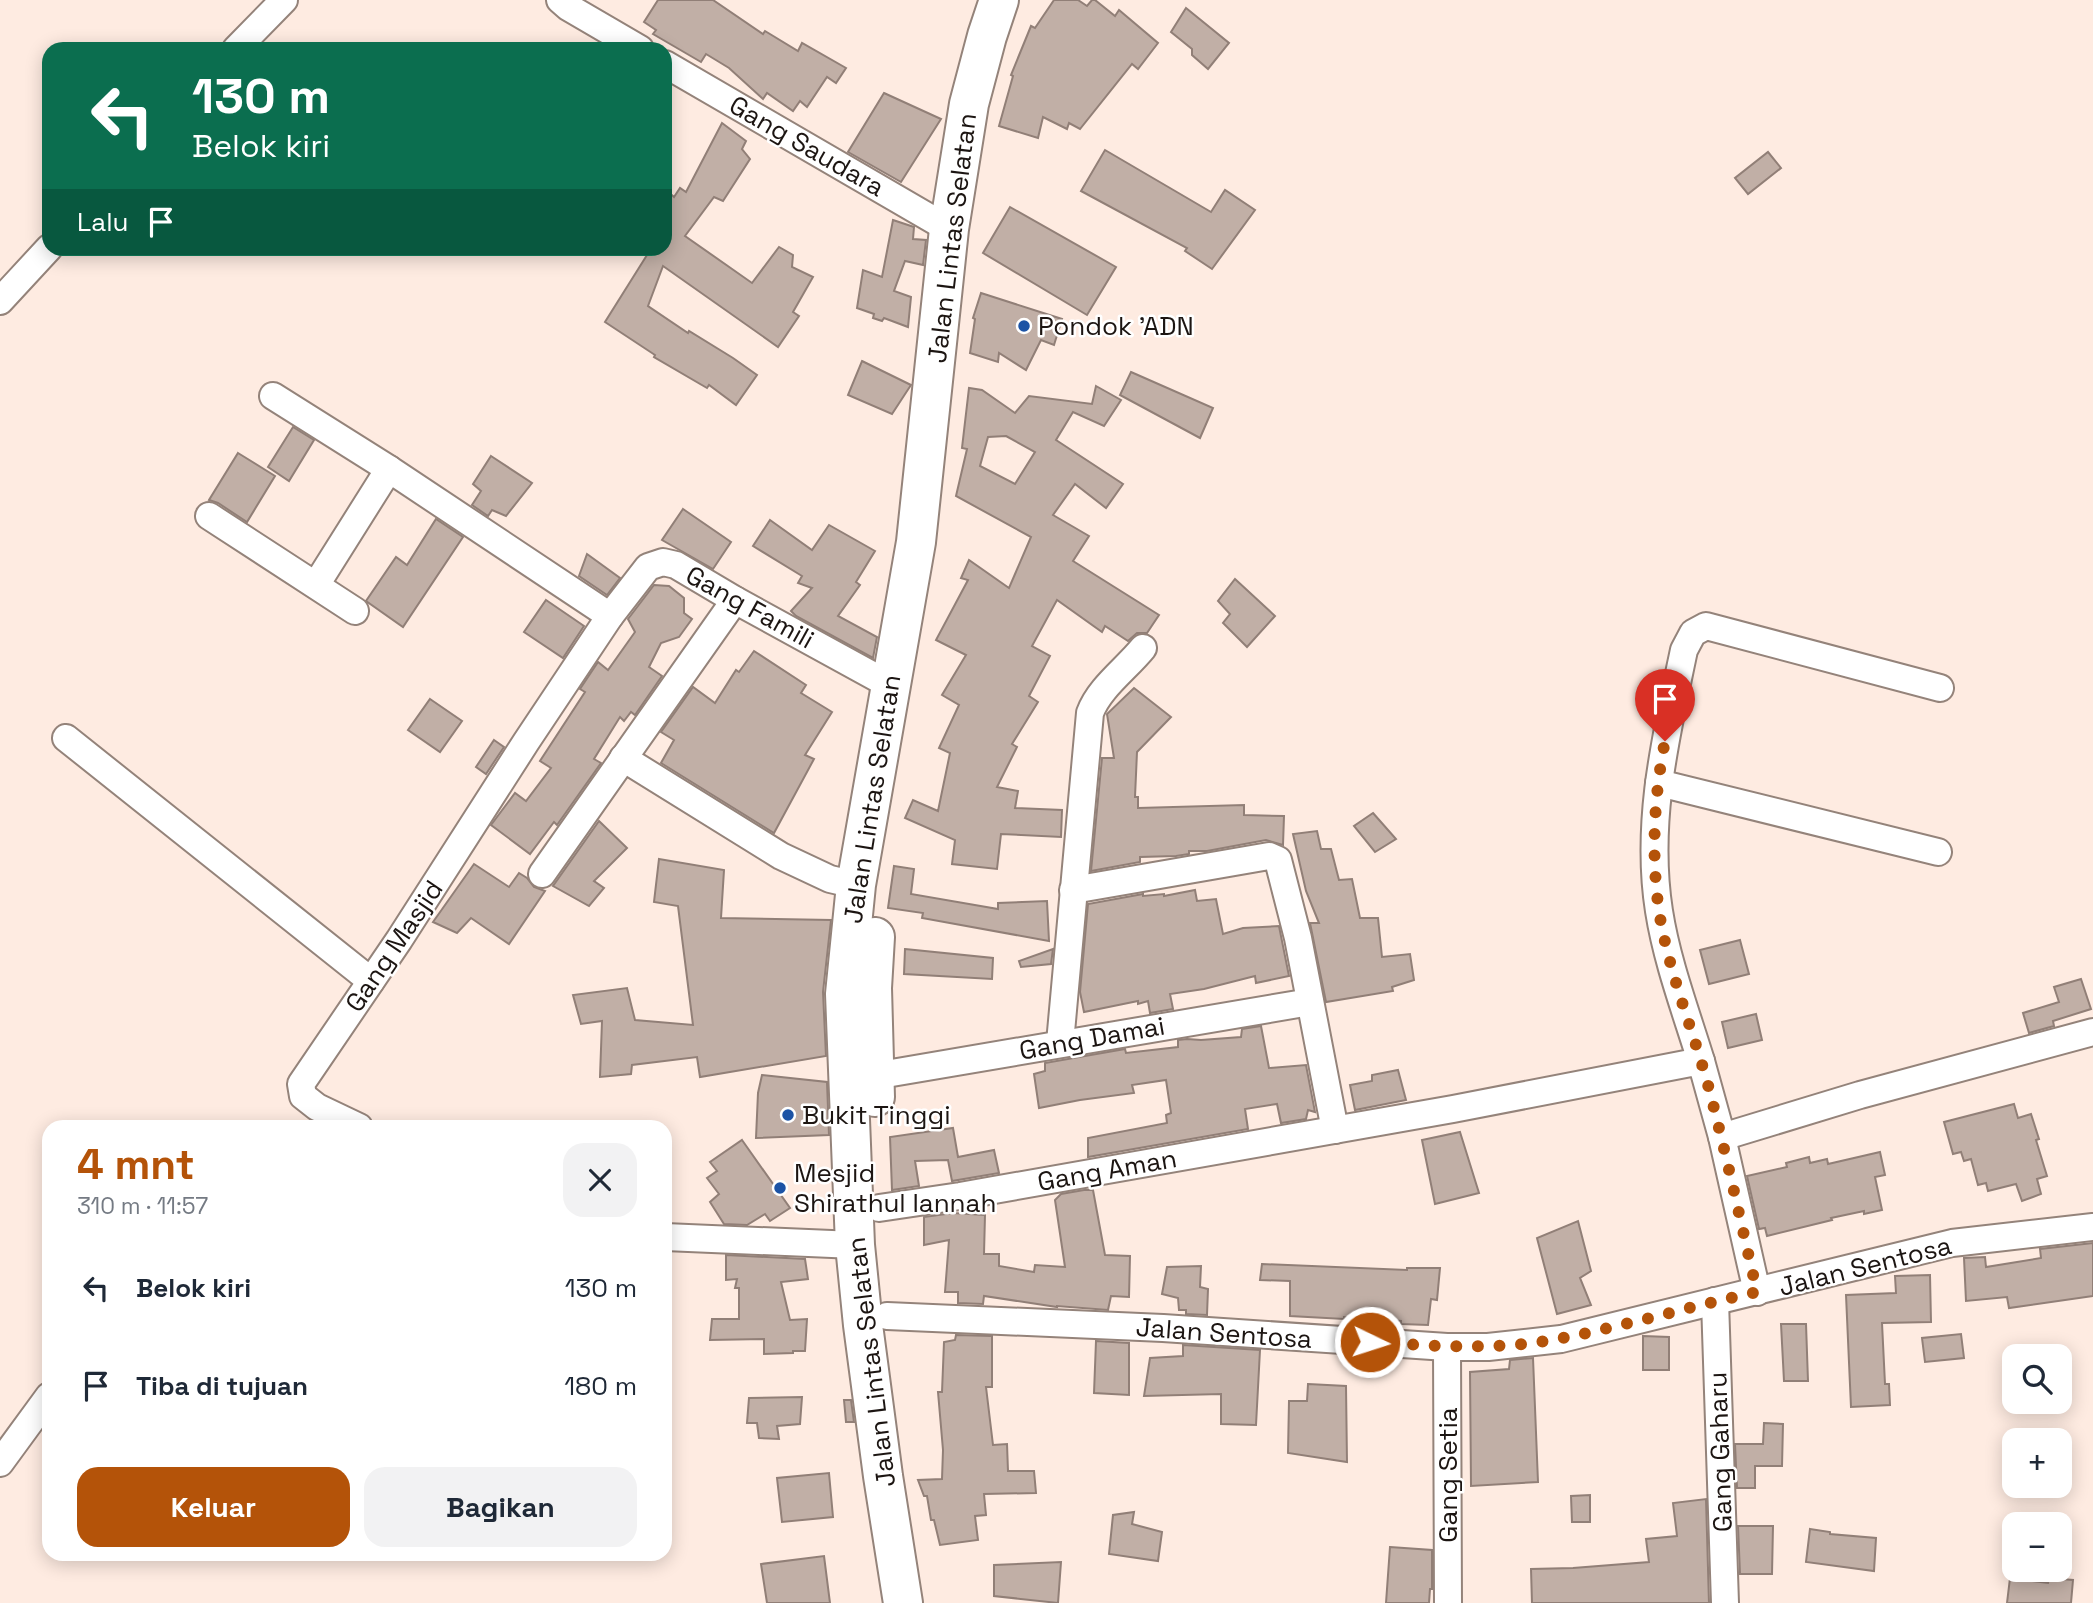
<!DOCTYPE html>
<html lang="id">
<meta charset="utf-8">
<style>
:root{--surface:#fff;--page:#f2f2f3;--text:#1f2937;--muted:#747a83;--accent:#b45309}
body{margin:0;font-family:"Space Grotesk",sans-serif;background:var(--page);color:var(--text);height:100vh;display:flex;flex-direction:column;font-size:26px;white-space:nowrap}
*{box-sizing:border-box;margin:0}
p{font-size:23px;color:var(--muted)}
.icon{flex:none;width:38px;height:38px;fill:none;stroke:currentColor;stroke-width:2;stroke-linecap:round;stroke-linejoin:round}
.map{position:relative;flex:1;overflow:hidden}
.panel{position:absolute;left:42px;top:1120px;width:630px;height:441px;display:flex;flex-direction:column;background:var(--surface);border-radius:21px;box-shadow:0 4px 18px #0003}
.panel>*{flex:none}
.hud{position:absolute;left:42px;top:42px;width:630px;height:214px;border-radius:21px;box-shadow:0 4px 18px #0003;background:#0b6e4f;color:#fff;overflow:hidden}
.tools{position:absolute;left:2002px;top:1344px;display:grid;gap:14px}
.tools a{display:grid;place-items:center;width:70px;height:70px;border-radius:14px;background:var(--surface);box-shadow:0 4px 18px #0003;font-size:35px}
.pin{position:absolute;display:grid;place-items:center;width:60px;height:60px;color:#fff;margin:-72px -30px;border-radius:50% 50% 50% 0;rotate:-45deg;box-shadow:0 0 7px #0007}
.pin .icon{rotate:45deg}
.me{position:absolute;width:77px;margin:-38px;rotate:94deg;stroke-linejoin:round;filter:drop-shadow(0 0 5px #0008)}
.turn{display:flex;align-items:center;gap:24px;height:147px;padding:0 35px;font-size:32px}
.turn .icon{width:91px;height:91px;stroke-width:2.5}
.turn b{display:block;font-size:49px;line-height:60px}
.then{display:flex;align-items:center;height:66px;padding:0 35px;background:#0003;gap:14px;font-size:26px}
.round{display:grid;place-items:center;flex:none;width:74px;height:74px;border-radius:21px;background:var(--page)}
.head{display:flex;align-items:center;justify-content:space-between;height:119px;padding:0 35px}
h1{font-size:42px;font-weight:600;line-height:52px;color:var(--accent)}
.primary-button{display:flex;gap:14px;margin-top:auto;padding:14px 35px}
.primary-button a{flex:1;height:80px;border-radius:21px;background:var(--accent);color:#fff;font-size:28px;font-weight:600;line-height:80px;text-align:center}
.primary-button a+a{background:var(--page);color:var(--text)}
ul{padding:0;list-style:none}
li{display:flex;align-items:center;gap:21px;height:98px;padding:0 35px}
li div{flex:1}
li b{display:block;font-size:26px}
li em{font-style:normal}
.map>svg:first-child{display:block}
</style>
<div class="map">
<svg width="2093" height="1603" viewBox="0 0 2093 1603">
<rect width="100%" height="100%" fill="#feebe1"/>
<g fill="#c1afa6" stroke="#917f77" stroke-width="2" fill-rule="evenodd">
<polygon points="658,0 713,0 763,34 765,31 798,51 802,43 846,68 836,83 827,77 807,107 800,101 793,111 767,93 763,99 729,68 706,54 701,62 653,34 656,30 644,22"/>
<polygon points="1054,0 1078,0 1087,6 1092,0 1095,0 1115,16 1119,10 1158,43 1138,69 1132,64 1080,129 1069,123 1067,129 1043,117 1038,138 999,126 1013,76 1011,75 1031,26 1035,28"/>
<polygon points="1186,8 1229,43 1208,69 1192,55 1192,49 1171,32"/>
<polygon points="884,93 941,119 901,182 848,152"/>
<polygon points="722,123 746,141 742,149 750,159 723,201 714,197 685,236 752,283 779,247 793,255 792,267 813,277 793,312 799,316 778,347 663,266 648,306 688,333 689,331 733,358 757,375 736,405 709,385 707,388 654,357 655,355 605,322 647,255 638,248 665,248 665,189 674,197 680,188 686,192"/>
<polygon points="1105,150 1211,212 1225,190 1255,210 1212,269 1185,251 1187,248 1081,191"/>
<polygon points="1768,152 1781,168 1748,194 1735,178"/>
<polygon points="1010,207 1116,267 1087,315 983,253"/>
<polygon points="893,220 914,227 913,239 926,240 923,265 905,261 894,291 911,297 908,327 884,318 882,321 873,318 874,314 857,308 863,270 882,277"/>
<polygon points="981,293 1062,319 1054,345 1041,340 1026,370 999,353 998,362 970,353 975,319 973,318"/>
<polygon points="862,361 911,385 892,414 848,395"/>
<polygon points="1131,372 1213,408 1200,438 1120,395"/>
<path d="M1096 386 1121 400 1104 426 1073 412 1056 440 1123 484 1106 508 1075 484 1053 515 1089 536 1073 561 1159 615 1147 633H1137L1128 641 1105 626 1102 632 1057 600 1032 646 1050 656 1029 696 1038 702 1012 744 1017 747 997 787 1018 791 1015 808 1062 810 1061 837 1001 834 997 869 952 864 955 840 905 818 913 800 938 811 950 753 939 748 959 705 942 695 966 655 936 640 968 580 961 578 969 560 1009 588 1031 537 956 496 967 449 962 448 969 388 982 390 1015 413 1029 396 1092 404ZM1006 436 1035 452 1015 484 980 466 988 437Z"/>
<polygon points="293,427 314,440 289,481 268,467"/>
<polygon points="238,453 275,476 247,522 218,503 209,500"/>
<polygon points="491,456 532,483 506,516 492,510 488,516 472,505 481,491 473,484"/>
<polygon points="683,509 731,542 713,569 662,540"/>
<polygon points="436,519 463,537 403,627 366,601 396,557 407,565"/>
<polygon points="770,520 812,550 829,525 875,551 856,582 860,585 838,616 877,637 873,658 796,616 791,611 812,588 798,583 802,576 753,546"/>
<polygon points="587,554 620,578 607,595 579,576"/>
<polygon points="1235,579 1275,616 1247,647 1223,623 1230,614 1218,601"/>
<polygon points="654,585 669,586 684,598 684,613 692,619 679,637 661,643 649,667 662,676 635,715 631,712 624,721 620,717 594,759 601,763 557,825 554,822 530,854 491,825 515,793 526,801 551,768 540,761 585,692 580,689 598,662 608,670 635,632 628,619"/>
<polygon points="546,600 584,626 563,658 524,632"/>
<polygon points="754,651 806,685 801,693 832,712 805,755 814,759 774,833 661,763 674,740 661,732 693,687 715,703 736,670 739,672"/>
<polygon points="1134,688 1171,717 1137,752 1135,797 1138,797 1138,808 1244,805 1244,815 1284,816 1283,845 1266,840 1207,851 1189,851 1189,854 1176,856 1140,857 1140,862 1091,871 1102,758 1114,758 1107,714"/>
<polygon points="430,699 462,721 440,752 408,730"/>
<polygon points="494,740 504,747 486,774 476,767"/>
<polygon points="1373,813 1396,839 1375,852 1354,826"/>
<polygon points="599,821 627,848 594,881 604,888 589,906 553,886"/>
<polygon points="1317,831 1321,849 1331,849 1339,880 1352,879 1360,918 1378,918 1382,957 1410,954 1414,980 1392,987 1393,991 1326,1002 1310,923 1319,923 1306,891 1293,834"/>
<polygon points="659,859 724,870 721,918 831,920 823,992 826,1056 700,1077 697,1057 632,1065 631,1074 600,1077 602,1021 581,1024 573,995 627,988 635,1020 693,1025 678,906 654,902"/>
<polygon points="474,864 509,887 519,873 527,878 534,887 545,891 509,944 471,918 457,933 433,922"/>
<polygon points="894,866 914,869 911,894 998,909 998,903 1047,901 1049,941 922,918 923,913 888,908"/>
<polygon points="1195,890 1197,901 1216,899 1223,934 1243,928 1279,926 1289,976 1256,983 1255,976 1204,989 1170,994 1173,1009 1150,1013 1148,1001 1138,1004 1138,1001 1084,1012 1080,992 1088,904 1143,894 1143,896 1164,894 1164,896"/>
<polygon points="1740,940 1749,974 1709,984 1700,950"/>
<polygon points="905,949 993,958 992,979 904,974"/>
<polygon points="1053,949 1051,964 1021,967 1019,961"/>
<polygon points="2081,979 2091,1009 2053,1021 2054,1026 2029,1033 2023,1013 2059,1002 2054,987"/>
<polygon points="1756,1014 1762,1040 1728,1048 1722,1022"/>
<polygon points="1261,1026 1269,1068 1306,1065 1315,1112 1308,1110 1306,1119 1281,1123 1277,1104 1245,1109 1248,1129 1088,1157 1088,1138 1167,1123 1166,1115 1171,1113 1166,1080 1132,1085 1134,1093 1080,1100 1039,1108 1034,1074 1045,1071 1045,1063 1125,1049 1126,1053 1178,1047 1178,1040 1187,1039 1201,1040 1241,1037 1242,1029"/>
<polygon points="1398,1070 1406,1100 1355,1110 1350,1085 1372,1081 1372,1075"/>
<polygon points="762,1075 827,1082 829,1135 756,1138 758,1093"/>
<polygon points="2014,1104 2018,1118 2031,1114 2039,1139 2036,1140 2047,1176 2037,1179 2041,1194 2022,1201 2016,1184 1988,1191 1986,1183 1978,1185 1971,1159 1964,1161 1961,1152 1953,1154 1944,1122"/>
<polygon points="953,1128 958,1157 994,1150 999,1173 952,1181 948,1160 915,1161 919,1186 892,1190 890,1137"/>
<polygon points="1460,1132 1479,1193 1435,1204 1422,1140"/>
<polygon points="742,1140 790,1208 770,1221 765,1214 747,1225 724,1224 710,1202 719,1194 707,1178 717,1171 710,1162"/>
<polygon points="1880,1152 1885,1175 1875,1177 1882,1210 1864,1214 1864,1211 1831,1218 1832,1220 1767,1236 1765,1228 1759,1229 1747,1176 1787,1167 1786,1163 1809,1157 1810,1163 1827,1159 1828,1164"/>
<polygon points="1084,1190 1093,1190 1105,1255 1130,1256 1129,1297 1111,1296 1108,1310 1057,1306 1057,1307 984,1296 983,1304 958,1303 958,1292 945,1292 949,1240 924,1245 924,1217 953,1213 985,1215 984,1254 999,1254 999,1266 1034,1272 1035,1265 1065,1267 1055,1200 1061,1194"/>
<polygon points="1578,1221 1591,1271 1580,1278 1591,1305 1557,1314 1537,1238"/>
<polygon points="2093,1243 2093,1296 2009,1308 2007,1297 1966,1301 1964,1258 1985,1257 1986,1267 2041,1258 2040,1249"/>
<polygon points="726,1255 805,1259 808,1279 781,1282 790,1320 807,1319 805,1351 793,1351 793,1353 764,1354 764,1339 710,1340 712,1319 739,1319 739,1288 735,1288 737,1279 726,1280"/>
<polygon points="1262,1264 1407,1270 1407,1268 1440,1268 1437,1300 1431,1299 1428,1325 1401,1324 1401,1321 1344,1317 1344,1319 1290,1316 1290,1281 1260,1280"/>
<polygon points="1201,1266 1200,1287 1208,1289 1207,1315 1186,1314 1186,1310 1179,1310 1178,1298 1162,1294 1167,1267"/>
<polygon points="1930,1275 1931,1322 1882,1323 1885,1384 1889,1384 1890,1405 1851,1407 1846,1295 1896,1293 1895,1276"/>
<polygon points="1781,1324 1806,1324 1808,1381 1784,1381"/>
<polygon points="1961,1334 1964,1358 1925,1362 1922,1338"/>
<polygon points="956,1335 992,1336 992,1387 986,1387 993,1445 1007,1444 1008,1471 1034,1471 1036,1493 984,1494 986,1515 975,1516 978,1540 940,1545 934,1520 931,1520 927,1496 924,1496 918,1480 942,1479 943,1450 938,1392 942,1392 944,1342 955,1340"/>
<polygon points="1643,1336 1669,1337 1669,1370 1643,1370"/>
<polygon points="1096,1341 1129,1343 1129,1395 1094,1393"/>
<polygon points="1183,1345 1260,1350 1256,1425 1221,1424 1221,1394 1144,1396 1150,1358 1183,1356"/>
<polygon points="1533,1358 1538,1482 1471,1486 1470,1372 1509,1369 1510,1360"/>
<polygon points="1308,1384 1346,1386 1347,1462 1288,1453 1289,1401 1307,1401"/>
<polygon points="802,1397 800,1424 777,1426 779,1439 759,1438 757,1423 747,1423 749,1398"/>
<polygon points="844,1400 851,1400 854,1422 846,1422"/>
<polygon points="1764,1423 1783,1424 1782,1466 1755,1466 1755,1488 1737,1488 1735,1444 1763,1444"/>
<polygon points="829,1473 833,1517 782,1522 777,1478"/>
<polygon points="1590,1495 1590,1522 1572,1522 1571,1496"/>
<polygon points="1706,1499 1709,1603 1532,1603 1531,1569 1573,1568 1649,1562 1646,1539 1677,1536 1673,1503"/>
<polygon points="1134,1512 1132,1524 1162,1532 1158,1561 1109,1554 1113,1515"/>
<polygon points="1738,1526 1773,1526 1772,1574 1740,1574"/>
<polygon points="1810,1529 1830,1532 1830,1534 1876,1538 1874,1571 1806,1562"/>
<polygon points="1390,1547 1432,1550 1432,1589 1430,1589 1429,1603 1386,1603"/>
<polygon points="824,1556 830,1603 767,1603 761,1564"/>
<polygon points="1061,1562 1058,1603 994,1596 994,1565"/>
<polygon points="2010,1578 2048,1583 2049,1578 2073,1580 2071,1603 2007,1603"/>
</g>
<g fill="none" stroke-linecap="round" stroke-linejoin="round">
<defs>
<g id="minor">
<polyline points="560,0 568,7 640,49"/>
<polyline points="236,49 284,0"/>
<polyline points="665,64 949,229"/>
<polyline points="0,301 49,248"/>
<polyline points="273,396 389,469 610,616"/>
<polyline points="209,516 355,611"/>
<polyline points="316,585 389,469"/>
<polyline points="66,738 371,981"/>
<polyline points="623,758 781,856 830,879 856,885"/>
<polyline points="1659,783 1938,852"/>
<polyline points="542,874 735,600"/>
<polyline points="1073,890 1269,856 1278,860 1298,938 1335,1130"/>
<path d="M1060 1043 1090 713C1099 688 1126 669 1143 648"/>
<path d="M1701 1061C1686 1012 1667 962 1659 911 1645 822 1666 736 1684 650L1693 633 1706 626 1940 688"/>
<polyline points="874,1076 1310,1002"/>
<polyline points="359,1127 317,1107 303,1096 301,1084 399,940 526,742 610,616 648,567 663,562 676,565 735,600 890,685"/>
<polyline points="1722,1137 1860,1095 2093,1032"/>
<polyline points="879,1208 960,1196 1453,1109 1701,1061 1722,1137 1757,1292"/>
<polyline points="665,1237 855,1245"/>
<polyline points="1715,1301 1725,1603"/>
<polyline points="887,1316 1163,1328 1447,1347 1488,1347 1561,1339 1952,1243 2093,1227"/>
<polyline points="1447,1347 1448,1603"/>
<polyline points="0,1463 49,1396"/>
</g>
<g id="highway">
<polyline points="875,1097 872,988 875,937"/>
<polyline points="903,1603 883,1476 863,1325 855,1245 845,994 856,885 916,542 949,229 969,104 987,36 999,0"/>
</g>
</defs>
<use href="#minor" stroke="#94837a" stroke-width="30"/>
<use href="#highway" stroke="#94837a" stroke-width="42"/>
<use href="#minor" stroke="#fff" stroke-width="26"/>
<use href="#highway" stroke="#fff" stroke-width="38"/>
</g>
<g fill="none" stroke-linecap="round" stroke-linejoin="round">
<path stroke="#b45309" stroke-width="12" stroke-dasharray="0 21.6" d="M1370 1342C1434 1346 1499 1351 1563 1338 1628 1325 1692 1306 1757 1292 1741 1223 1726 1153 1708 1085 1692 1027 1668 970 1659 911 1651 855 1654 796 1665 741"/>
</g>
<g fill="#1c53a5" stroke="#fff" stroke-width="2.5">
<circle cx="1024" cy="326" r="7"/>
<circle cx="788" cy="1115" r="7"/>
<circle cx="780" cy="1188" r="7"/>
</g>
<g text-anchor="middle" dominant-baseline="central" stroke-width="5" stroke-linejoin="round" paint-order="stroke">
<g font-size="26" fill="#1c1512" stroke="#fff">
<text transform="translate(807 146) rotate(30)">Gang Saudara</text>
<text transform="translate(952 238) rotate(-83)">Jalan Lintas Selatan</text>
<text transform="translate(750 607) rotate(29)">Gang Famili</text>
<text transform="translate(872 799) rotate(-81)">Jalan Lintas Selatan</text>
<text transform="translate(394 946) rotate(-56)">Gang Masjid</text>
<text transform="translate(1092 1038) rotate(-10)">Gang Damai</text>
<text transform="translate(1107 1170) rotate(-10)">Gang Aman</text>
<text transform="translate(1865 1266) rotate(-14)">Jalan Sentosa</text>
<text transform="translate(1224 1333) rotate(4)">Jalan Sentosa</text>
<text transform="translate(871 1362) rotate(-97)">Jalan Lintas Selatan</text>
<text transform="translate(1720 1452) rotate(-92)">Gang Gaharu</text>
<text transform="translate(1448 1475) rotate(-90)">Gang Setia</text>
</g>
<g font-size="26" fill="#1c1512" stroke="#fff" text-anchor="start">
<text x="1038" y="326">Pondok 'ADN</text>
<text x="802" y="1115">Bukit Tinggi</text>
<text x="794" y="1173">Mesjid<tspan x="794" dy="30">Shirathul Iannah</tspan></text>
</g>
</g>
</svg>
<div class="tools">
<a><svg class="icon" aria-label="search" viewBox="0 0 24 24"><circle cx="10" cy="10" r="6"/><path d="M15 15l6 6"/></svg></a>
<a>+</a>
<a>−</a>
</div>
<div class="pin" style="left:1665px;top:741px;background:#d93025"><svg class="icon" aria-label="arrive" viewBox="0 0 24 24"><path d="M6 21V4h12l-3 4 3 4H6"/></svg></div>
<svg class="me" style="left:1370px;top:1342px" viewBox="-20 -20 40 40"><circle r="17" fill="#b45309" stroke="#fff" stroke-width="3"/><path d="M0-11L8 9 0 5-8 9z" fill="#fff"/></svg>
<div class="hud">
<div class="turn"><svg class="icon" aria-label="left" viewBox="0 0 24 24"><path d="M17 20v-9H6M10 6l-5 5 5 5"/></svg><div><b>130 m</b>Belok kiri</div></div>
<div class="then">Lalu<svg class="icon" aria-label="arrive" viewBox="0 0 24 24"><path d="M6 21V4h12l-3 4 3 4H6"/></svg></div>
</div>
<section class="panel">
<div class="head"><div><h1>4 mnt</h1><p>310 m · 11:57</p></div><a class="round"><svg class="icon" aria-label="close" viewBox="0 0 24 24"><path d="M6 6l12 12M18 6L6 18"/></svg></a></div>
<ul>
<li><svg class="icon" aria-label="left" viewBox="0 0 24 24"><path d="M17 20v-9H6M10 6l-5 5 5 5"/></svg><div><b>Belok kiri</b></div><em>130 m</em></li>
<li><svg class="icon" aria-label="arrive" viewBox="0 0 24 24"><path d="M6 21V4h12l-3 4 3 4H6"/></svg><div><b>Tiba di tujuan</b></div><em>180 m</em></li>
</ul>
<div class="primary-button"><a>Keluar</a><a>Bagikan</a></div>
</section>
</div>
